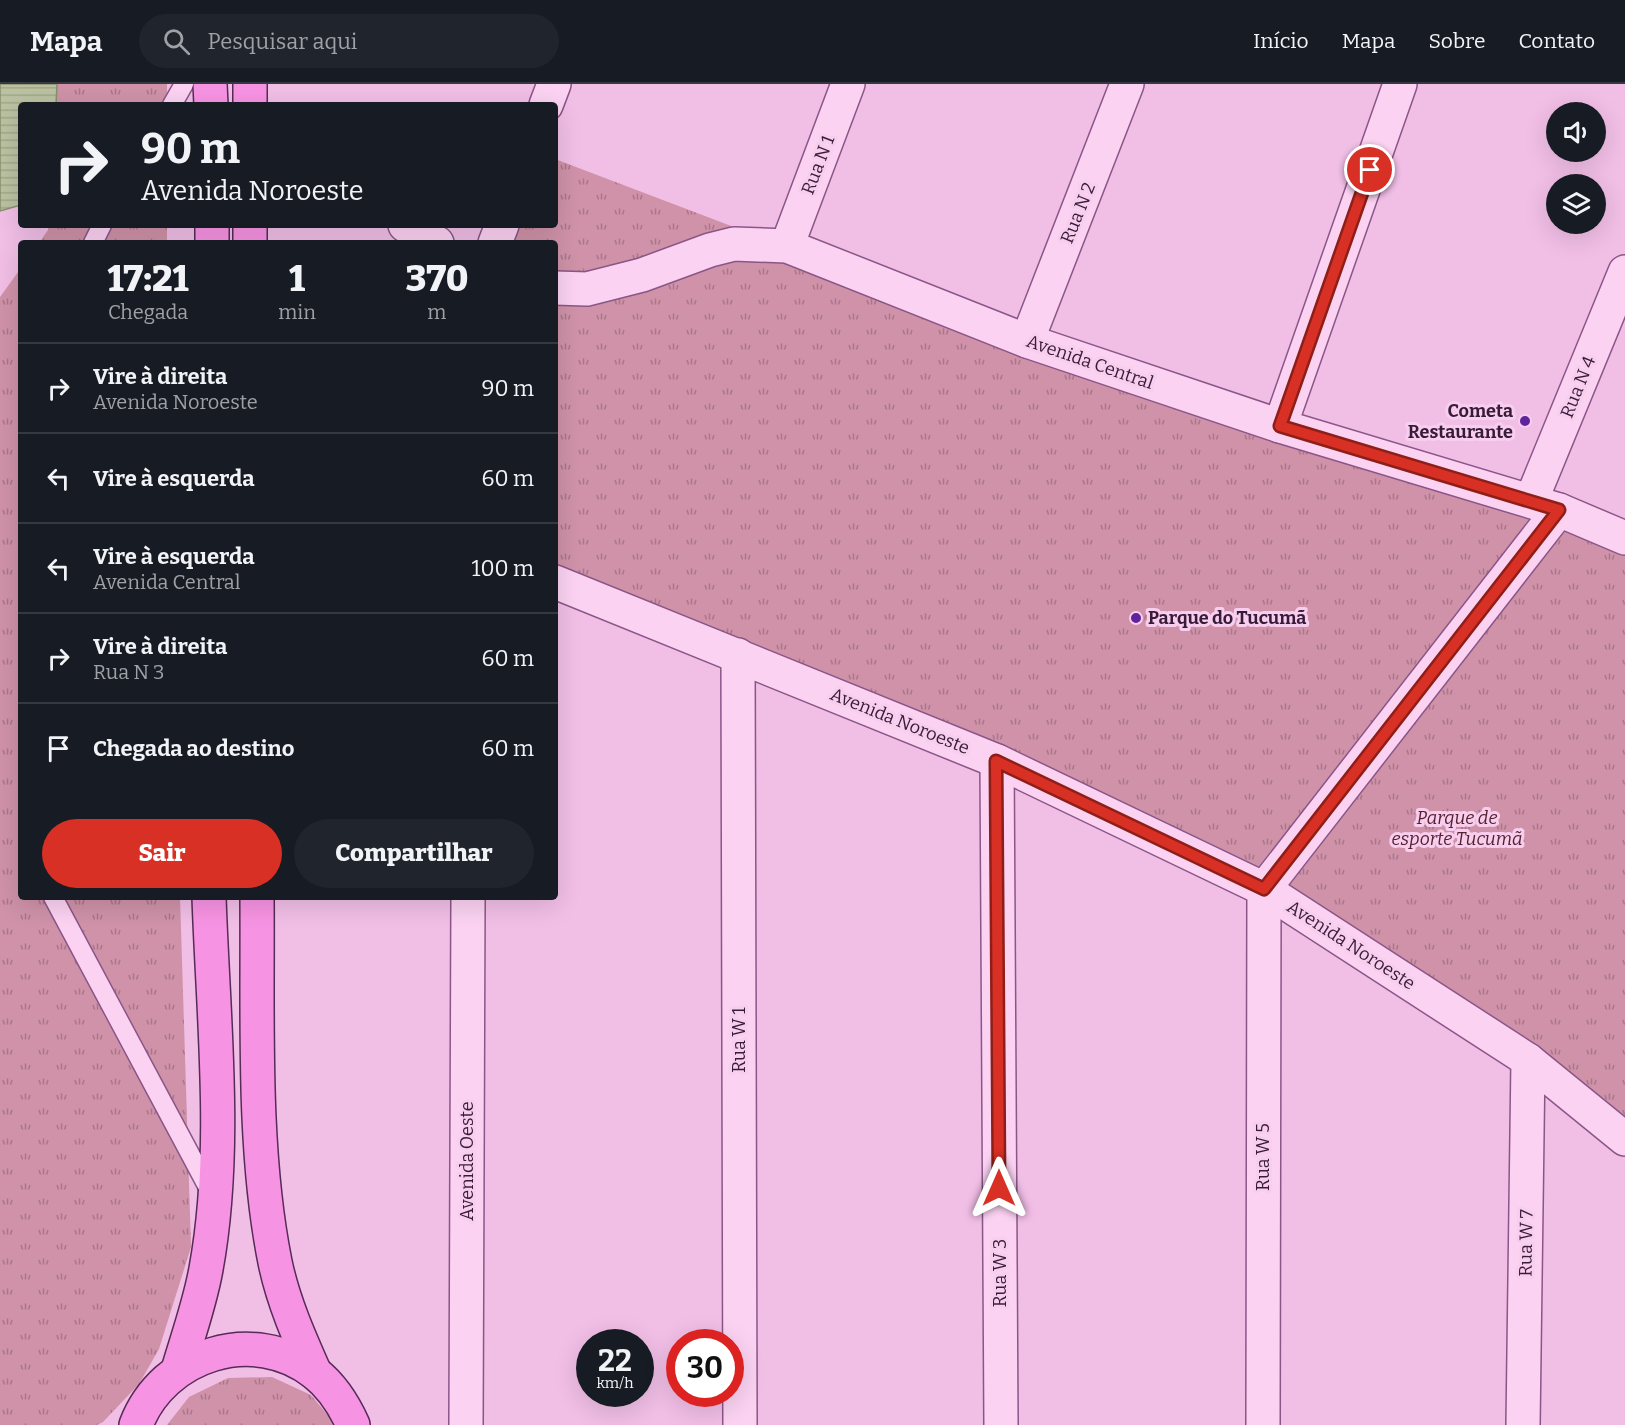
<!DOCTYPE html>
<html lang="pt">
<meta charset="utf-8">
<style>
:root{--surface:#171b24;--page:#20242c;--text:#f1f3f6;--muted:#9ea1a6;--line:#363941;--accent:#d93025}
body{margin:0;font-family:Bitter,serif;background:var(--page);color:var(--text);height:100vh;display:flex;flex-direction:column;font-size:22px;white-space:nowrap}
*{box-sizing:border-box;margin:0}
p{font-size:20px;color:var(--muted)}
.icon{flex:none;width:33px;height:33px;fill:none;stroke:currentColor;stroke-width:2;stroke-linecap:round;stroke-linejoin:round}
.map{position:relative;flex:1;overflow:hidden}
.drawer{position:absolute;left:18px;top:156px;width:540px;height:660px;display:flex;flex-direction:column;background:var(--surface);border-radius:6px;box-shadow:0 6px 24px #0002}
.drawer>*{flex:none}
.hud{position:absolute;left:18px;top:18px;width:540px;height:126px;border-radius:6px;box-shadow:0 6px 24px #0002;background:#171b24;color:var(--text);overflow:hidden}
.fabs{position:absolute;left:1546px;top:18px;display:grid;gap:12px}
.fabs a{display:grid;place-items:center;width:60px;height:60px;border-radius:50%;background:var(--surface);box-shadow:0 6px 24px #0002;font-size:30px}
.speed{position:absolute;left:576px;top:1245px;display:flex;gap:12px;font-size:30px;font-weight:700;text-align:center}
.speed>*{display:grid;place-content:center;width:78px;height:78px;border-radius:50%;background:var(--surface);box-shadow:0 6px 24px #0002;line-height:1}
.speed small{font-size:15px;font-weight:400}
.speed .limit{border:9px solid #d22;background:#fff;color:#111}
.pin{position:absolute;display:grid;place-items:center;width:51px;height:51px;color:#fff;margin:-26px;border:3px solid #fff;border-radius:50%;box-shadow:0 2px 6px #0007}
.me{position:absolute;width:66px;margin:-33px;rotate:0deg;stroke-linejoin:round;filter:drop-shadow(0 0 4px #0008)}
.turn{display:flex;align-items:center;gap:21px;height:126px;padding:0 24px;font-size:27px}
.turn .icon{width:78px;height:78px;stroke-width:2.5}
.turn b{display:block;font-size:42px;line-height:51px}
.eta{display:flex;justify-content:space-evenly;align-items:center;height:102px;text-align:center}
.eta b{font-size:36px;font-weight:800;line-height:42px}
.action{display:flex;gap:12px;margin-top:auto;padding:12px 24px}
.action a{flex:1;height:69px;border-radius:36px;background:var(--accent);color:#fff;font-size:24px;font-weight:800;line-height:69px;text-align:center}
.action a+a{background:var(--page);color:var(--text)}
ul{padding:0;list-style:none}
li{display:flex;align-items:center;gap:18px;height:90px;padding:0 24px;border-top:2px solid var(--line)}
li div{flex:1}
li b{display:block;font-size:22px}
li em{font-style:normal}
header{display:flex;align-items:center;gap:36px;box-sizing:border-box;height:84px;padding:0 30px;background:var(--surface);border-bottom:2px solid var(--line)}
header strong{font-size:28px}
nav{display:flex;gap:33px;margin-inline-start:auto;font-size:21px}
.search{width:420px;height:54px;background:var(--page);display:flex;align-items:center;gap:15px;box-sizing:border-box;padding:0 21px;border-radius:33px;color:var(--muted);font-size:22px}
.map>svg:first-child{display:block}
</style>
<header>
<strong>Mapa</strong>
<div class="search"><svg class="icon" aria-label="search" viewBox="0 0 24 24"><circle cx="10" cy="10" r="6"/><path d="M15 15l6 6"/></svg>Pesquisar aqui</div>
<nav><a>Início</a><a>Mapa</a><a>Sobre</a><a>Contato</a></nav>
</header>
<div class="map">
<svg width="1625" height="1341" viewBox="0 0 1625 1341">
<defs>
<pattern id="park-tufts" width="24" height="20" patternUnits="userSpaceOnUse" patternTransform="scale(1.5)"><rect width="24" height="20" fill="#cf92a8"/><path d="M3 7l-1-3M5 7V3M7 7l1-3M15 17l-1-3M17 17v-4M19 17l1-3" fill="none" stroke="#a9768a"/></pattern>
<pattern id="water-rules" width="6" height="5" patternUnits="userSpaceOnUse" patternTransform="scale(1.5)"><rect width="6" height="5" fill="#bbc2a2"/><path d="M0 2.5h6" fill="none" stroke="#a2a68c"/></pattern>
</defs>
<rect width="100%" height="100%" fill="#f1bee6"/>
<g fill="url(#park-tufts)">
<polygon points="57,0 167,0 167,21 56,21"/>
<polygon points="555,75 747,148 1625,454 1625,1055 1264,805 555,498 555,159 495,159 502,141 555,141"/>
<polygon points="48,141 167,141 167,159 39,159 48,146"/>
<polygon points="21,184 21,813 180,813 191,1163 159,1265 139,1300 103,1338 97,1341 0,1341 0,213"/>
<polygon points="272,1293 311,1311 336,1341 167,1341 189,1313 228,1294"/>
</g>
<polygon fill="url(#water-rules)" stroke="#869069" stroke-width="1.5" points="0,0 57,0 56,21 21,21 21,121 0,127"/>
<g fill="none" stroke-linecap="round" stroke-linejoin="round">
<defs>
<g id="service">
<polyline points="172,21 184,0"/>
<polyline points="93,159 102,141"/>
<polyline points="53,813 212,1111"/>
</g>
<g id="minor">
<polyline points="546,21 554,0"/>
<polyline points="495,159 502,141"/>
<polyline points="787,162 848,0"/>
<polyline points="1027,257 1127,0"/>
<polyline points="1280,342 1400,0"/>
<polyline points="1531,417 1625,188"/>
<polyline points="738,571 740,1341"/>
<polyline points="997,677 1001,1341"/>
<polyline points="466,1341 468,813"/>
<polyline points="1263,1341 1264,805 1559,426"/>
<polyline points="1523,1341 1528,976"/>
</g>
<g id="tertiary">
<polyline points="405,141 437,159"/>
<polyline points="555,204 587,205 642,191 710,166 734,160 787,162 1027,257 1280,342 1559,426 1625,454"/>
<polyline points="555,498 997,677 1264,805 1528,976 1625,1055"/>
</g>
<g id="primary">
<polyline points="210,0 211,21"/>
<polyline points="250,0 250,21"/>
<polyline points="212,141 212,159"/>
<polyline points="250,141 250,159"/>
<path d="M257 813C258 930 252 1064 275 1178 283 1217 299 1253 315 1289"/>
<path d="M178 1286C188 1252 200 1219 206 1185 228 1065 213 934 209 813"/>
<path d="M136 1341C163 1270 254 1241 315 1289 333 1303 344 1321 353 1341"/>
</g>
</defs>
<use href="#service" stroke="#8a5688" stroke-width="21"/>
<use href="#minor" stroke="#8a5688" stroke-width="36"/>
<use href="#tertiary" stroke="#8a5688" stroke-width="36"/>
<use href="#primary" stroke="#562b57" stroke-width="36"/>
<use href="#service" stroke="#fbd2f2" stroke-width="18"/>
<use href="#minor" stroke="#fbd2f2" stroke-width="33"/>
<use href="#tertiary" stroke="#fbd2f2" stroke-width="33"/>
<use href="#primary" stroke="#f793e3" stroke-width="33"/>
</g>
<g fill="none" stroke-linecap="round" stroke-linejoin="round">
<defs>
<polyline id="route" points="999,1104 996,677 1264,805 1559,426 1280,342 1370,86"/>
</defs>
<use href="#route" stroke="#8d1f18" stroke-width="15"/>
<use href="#route" stroke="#d93025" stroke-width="10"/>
</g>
<g fill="#60229d" stroke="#f8ceee" stroke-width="2">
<circle cx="1525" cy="337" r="6"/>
<circle cx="1136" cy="534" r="6"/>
</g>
<g text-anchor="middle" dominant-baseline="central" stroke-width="6" stroke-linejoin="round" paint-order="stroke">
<g font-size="18" fill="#381b39" stroke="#f8ceee">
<text transform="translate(818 81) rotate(-69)">Rua N 1</text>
<text transform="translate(1078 129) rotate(-68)">Rua N 2</text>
<text transform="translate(1090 278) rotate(19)">Avenida Central</text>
<text transform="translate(1578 303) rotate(-68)">Rua N 4</text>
<text transform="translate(900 637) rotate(22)">Avenida Noroeste</text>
<text transform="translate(1351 861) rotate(33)">Avenida Noroeste</text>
<text transform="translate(739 956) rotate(-90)">Rua W 1</text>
<text transform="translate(1263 1073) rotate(-90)">Rua W 5</text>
<text transform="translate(467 1077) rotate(-90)">Avenida Oeste</text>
<text transform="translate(1526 1159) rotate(-89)">Rua W 7</text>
<text transform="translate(1000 1189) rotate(-90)">Rua W 3</text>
</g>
<g font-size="18" font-weight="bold" fill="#381b39" stroke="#f8ceee" text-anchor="end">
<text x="1513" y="327">Cometa<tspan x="1513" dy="21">Restaurante</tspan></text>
<text x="1148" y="534" text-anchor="start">Parque do Tucumã</text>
</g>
<g font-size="18" font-style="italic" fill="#56212d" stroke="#f8ceee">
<text x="1457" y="734">Parque de<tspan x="1457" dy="21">esporte Tucumã</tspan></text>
</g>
</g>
</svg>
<div class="fabs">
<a><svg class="icon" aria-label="sound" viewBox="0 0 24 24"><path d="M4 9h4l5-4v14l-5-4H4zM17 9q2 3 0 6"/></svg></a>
<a><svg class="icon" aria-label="layers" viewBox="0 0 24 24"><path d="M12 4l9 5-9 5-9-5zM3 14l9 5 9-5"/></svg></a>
</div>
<div class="speed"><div>22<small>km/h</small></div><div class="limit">30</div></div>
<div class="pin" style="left:1370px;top:86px;background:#d93025"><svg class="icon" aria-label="arrive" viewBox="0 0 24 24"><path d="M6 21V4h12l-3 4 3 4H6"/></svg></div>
<svg class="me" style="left:999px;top:1104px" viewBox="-20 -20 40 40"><path d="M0-17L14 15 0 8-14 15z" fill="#d93025" stroke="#fff" stroke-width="4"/></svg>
<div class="hud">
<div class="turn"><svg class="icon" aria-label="right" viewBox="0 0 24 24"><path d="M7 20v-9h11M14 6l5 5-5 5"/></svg><div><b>90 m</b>Avenida Noroeste</div></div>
</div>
<section class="drawer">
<div class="eta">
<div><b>17:21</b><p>Chegada</p></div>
<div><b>1</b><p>min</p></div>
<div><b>370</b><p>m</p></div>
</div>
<ul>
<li><svg class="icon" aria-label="right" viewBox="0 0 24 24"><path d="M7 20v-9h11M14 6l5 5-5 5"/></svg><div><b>Vire à direita</b><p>Avenida Noroeste</p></div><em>90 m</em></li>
<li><svg class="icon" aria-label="left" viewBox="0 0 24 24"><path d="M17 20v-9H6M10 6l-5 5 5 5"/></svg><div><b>Vire à esquerda</b></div><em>60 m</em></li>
<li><svg class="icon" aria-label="left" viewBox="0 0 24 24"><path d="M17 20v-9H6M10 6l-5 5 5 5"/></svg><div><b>Vire à esquerda</b><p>Avenida Central</p></div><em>100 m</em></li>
<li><svg class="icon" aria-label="right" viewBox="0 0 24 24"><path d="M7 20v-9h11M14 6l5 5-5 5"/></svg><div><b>Vire à direita</b><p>Rua N 3</p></div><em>60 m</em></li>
<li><svg class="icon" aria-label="arrive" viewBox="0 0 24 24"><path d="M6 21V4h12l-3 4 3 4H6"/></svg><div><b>Chegada ao destino</b></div><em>60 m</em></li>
</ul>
<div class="action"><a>Sair</a><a>Compartilhar</a></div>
</section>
</div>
